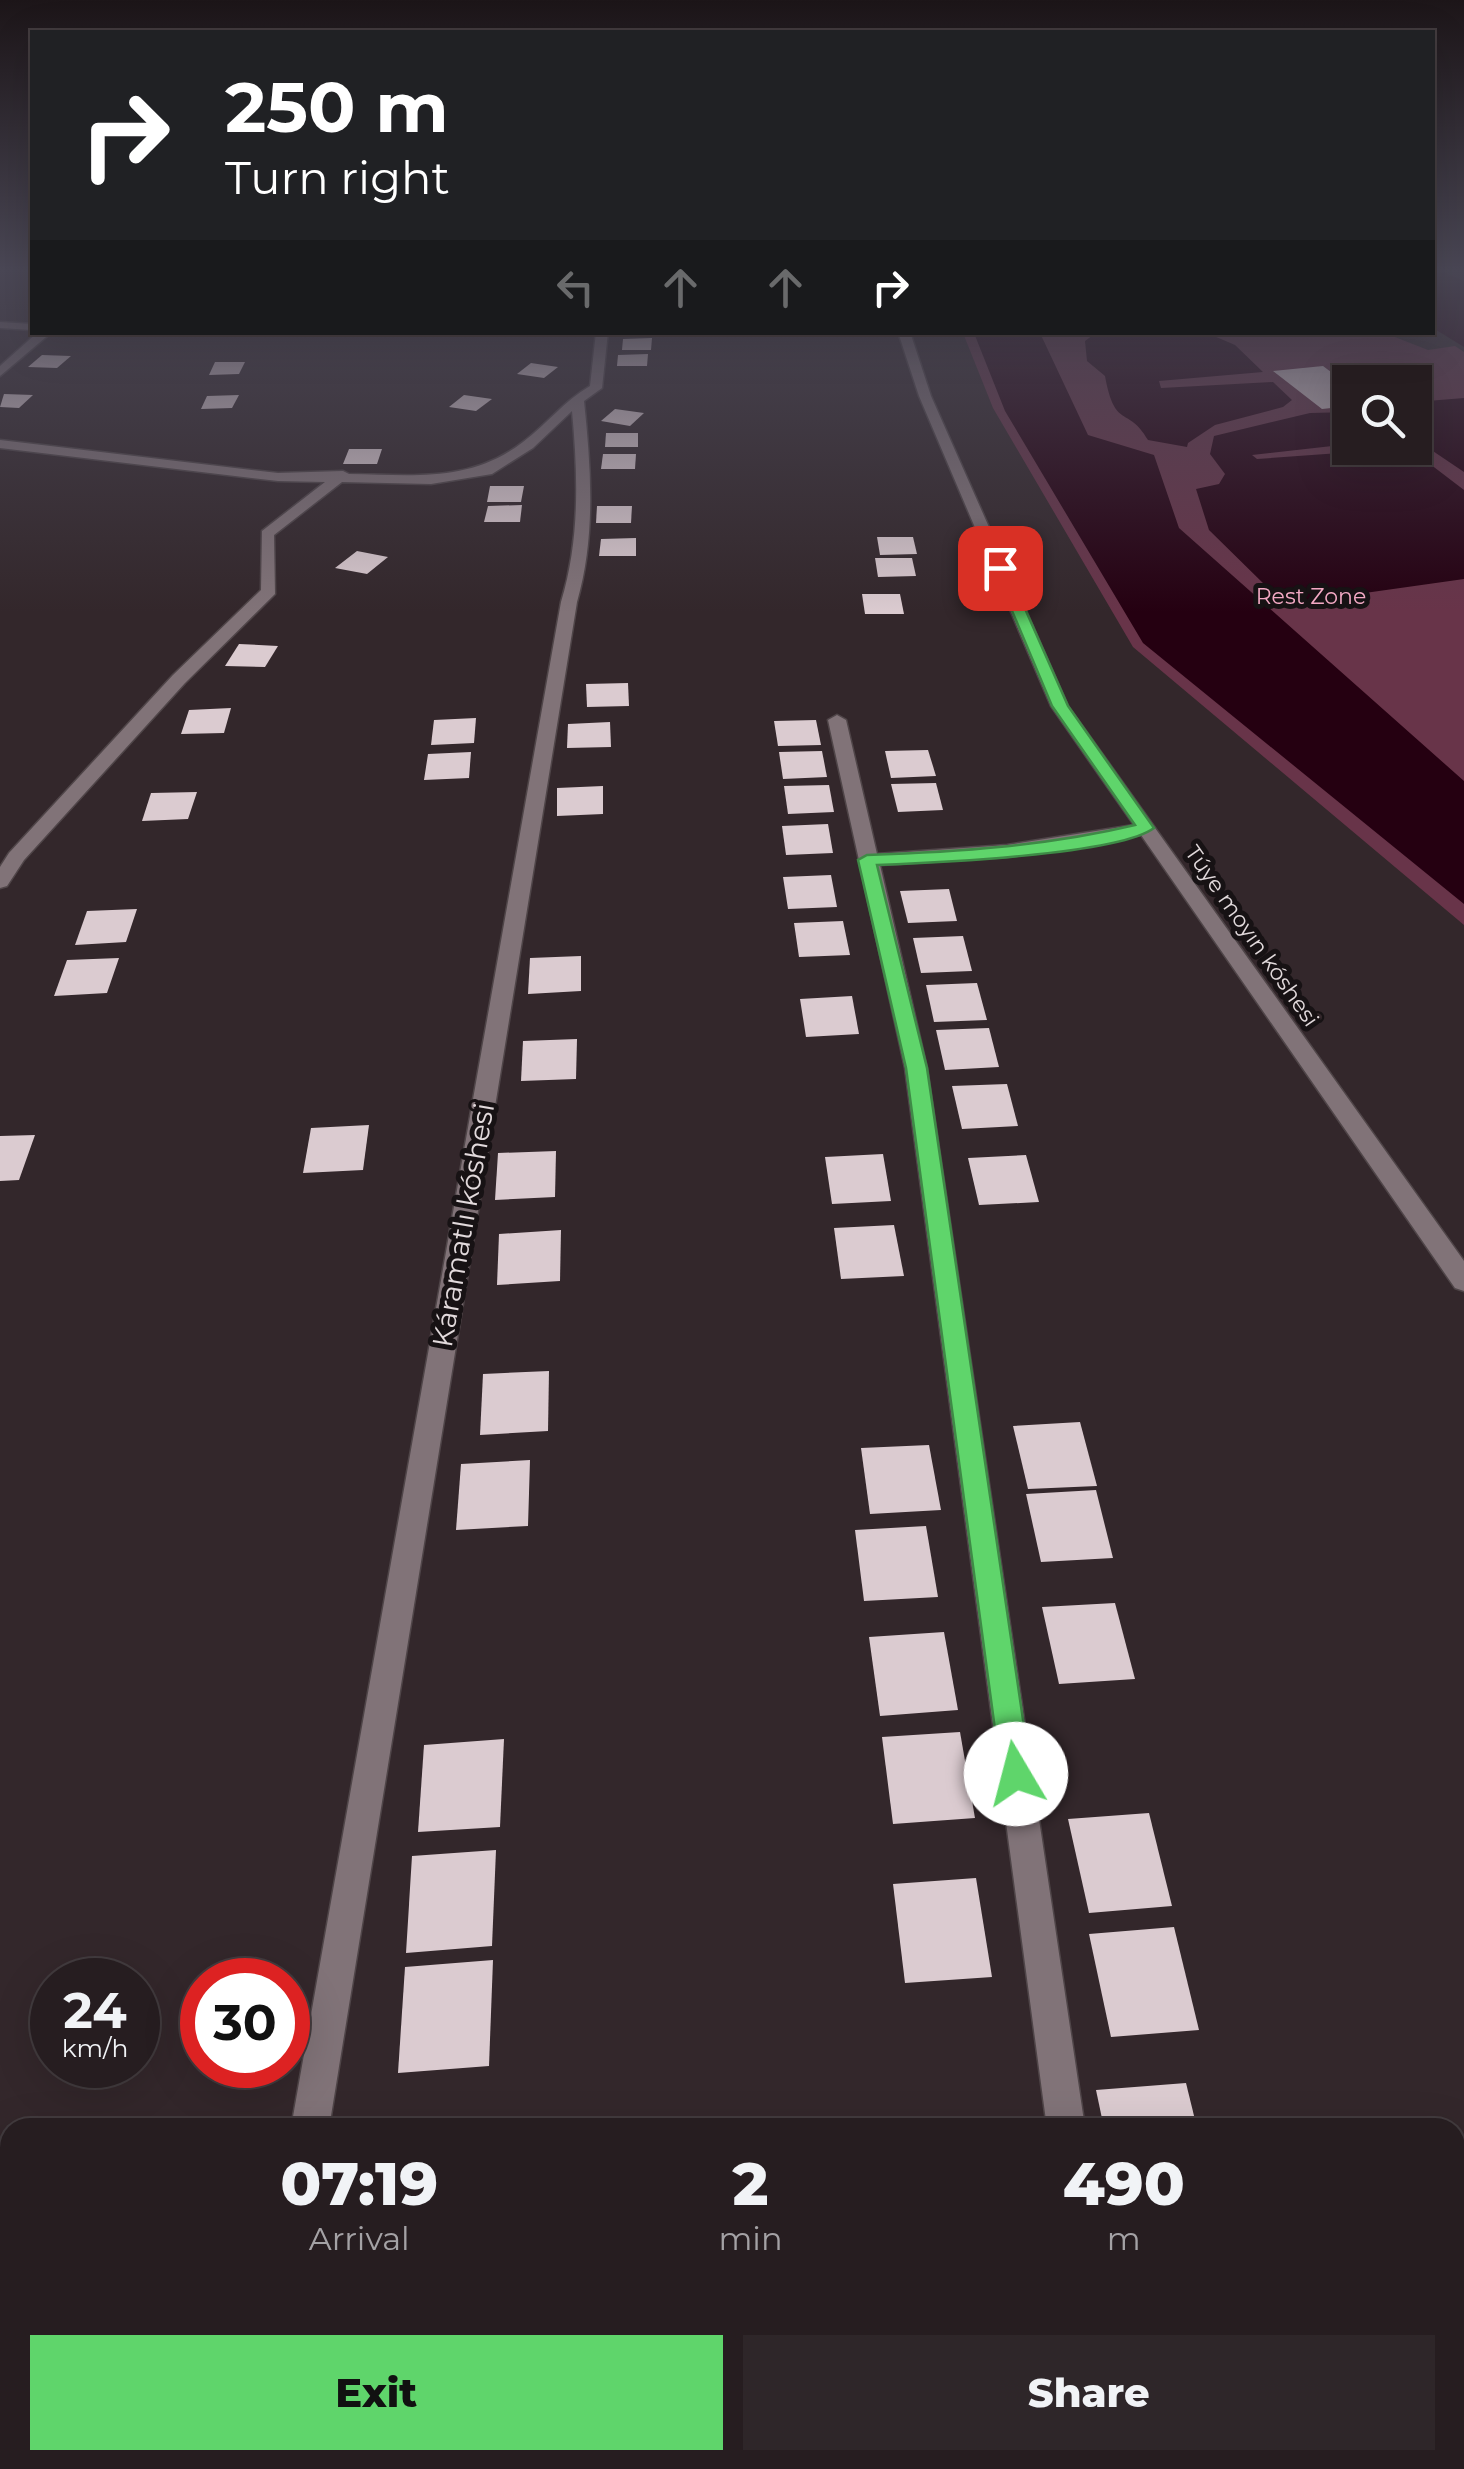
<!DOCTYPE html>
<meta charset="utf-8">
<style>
:root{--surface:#261d20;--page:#2e2629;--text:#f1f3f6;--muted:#a4a2a5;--line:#423b3e;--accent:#5fd56b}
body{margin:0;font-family:Montserrat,sans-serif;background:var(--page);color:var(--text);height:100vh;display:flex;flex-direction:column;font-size:38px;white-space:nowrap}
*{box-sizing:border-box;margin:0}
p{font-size:32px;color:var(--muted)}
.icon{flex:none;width:55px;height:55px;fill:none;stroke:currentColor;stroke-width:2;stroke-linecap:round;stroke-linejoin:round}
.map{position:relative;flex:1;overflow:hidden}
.side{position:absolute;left:0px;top:2118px;width:1465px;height:352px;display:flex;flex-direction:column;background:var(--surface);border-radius:30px 30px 0 0;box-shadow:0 10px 40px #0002,0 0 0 2px var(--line)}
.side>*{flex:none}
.guide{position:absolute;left:30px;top:30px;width:1405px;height:305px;border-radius:0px;box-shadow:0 10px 40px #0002,0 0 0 2px var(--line);background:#202124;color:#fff;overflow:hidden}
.controls{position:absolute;left:1332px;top:365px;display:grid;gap:20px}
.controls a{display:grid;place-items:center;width:100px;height:100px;border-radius:0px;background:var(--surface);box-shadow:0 10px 40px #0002,0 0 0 2px var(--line);font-size:50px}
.speed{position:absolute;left:30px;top:1958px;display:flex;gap:20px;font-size:50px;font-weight:700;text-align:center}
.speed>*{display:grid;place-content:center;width:130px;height:130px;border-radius:50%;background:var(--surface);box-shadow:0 10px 40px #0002,0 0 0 2px var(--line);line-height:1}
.speed small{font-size:25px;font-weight:400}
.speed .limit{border:15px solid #d22;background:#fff;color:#111}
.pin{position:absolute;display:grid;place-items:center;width:85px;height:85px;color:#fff;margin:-42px;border-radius:20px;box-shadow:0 5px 15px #0006}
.me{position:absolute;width:110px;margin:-55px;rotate:352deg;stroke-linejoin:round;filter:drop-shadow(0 0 8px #0008)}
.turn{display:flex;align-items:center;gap:35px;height:210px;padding:0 30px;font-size:45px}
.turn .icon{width:130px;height:130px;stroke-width:2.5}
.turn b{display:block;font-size:70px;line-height:85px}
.lanes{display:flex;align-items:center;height:95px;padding:0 30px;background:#0003;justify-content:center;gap:50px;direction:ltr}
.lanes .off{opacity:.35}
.eta{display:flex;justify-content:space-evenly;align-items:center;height:170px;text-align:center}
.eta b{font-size:60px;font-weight:800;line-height:70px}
.action{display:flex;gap:20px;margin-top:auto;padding:20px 30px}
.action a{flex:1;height:115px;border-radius:0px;background:var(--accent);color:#111;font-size:40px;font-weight:800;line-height:115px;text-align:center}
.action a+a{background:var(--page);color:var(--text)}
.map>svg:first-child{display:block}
</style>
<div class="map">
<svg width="1464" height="2469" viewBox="0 0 1464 2469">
<rect width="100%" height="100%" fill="#33272b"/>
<path fill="#683449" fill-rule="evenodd" d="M1382 332 1428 350 1455 346 1464 352V925L1133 647 993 408 963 333ZM1350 382H1415V448H1350Z"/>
<g fill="#250011">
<polygon points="1433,267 1464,281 1464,347 1433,328"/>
<path d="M1097 332 1207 333 1235 345 1263 372 1159 381 1161 388 1273 382 1292 400 1283 407 1215 425 1188 443 1187 447 1148 440C1128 405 1115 431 1105 376L1087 361 1085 341Z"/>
<polygon points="974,333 1040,333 1088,435 1154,455 1179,528 1464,781 1464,904 1143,643 1005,411"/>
<polygon points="1464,398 1464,472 1415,439 1415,402"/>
<polygon points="1350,412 1350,444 1252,455 1257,459 1409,448 1464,490 1464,579 1301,602 1266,586 1209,530 1196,489 1219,484 1225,474 1210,454 1214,436 1310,413"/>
</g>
<g fill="#dbcbd0">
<polygon points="652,338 651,350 622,350 623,339"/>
<polygon points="648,354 647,366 617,366 618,355"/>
<polygon points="42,355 71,356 57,368 28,367"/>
<polygon points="215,362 245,362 239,374 209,375"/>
<polygon points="531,363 558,367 544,378 517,374"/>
<polygon points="1323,366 1331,372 1381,367 1404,382 1381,382 1374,378 1345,381 1350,385 1350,406 1322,409 1273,371"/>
<polygon points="4,394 33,395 19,408 0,407"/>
<polygon points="239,395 232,408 201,409 207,396"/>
<polygon points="464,395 492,399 476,411 449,407"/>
<polygon points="615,409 644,413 630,426 601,421"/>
<polygon points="606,433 638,433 638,447 605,447"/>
<polygon points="349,449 382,449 377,464 343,464"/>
<polygon points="603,454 636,454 635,469 601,469"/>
<polygon points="490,486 524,486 521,502 487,502"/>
<polygon points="522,505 520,522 484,522 488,506"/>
<polygon points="597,506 632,506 631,523 596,523"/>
<polygon points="877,537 913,537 917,554 880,555"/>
<polygon points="636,538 636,556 599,556 601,539"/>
<polygon points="357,551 388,557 367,574 335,568"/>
<polygon points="875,558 912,558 916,576 878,577"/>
<polygon points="862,594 900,594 904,614 865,614"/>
<polygon points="239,644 278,646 265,667 225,666"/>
<polygon points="628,683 629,706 587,707 586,684"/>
<polygon points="231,708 224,733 181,734 189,710"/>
<polygon points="476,718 474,743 431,745 434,720"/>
<polygon points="816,720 821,745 778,746 774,721"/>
<polygon points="610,722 611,747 567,748 568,724"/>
<polygon points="928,750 936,776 891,778 885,751"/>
<polygon points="822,751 827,777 783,779 779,752"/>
<polygon points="471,752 469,778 424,780 428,754"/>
<polygon points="936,783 943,810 898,812 891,784"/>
<polygon points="829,785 834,812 788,814 784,786"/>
<polygon points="603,786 603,814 557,816 557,788"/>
<polygon points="197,792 188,819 142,821 151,793"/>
<polygon points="828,824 833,853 786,855 782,826"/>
<polygon points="831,875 837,907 788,909 783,877"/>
<polygon points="949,889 957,921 908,923 900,891"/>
<polygon points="137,909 126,942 75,945 87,911"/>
<polygon points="843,921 850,955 799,957 794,923"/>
<polygon points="963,936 972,971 921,973 913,938"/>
<polygon points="581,956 581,991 528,994 530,958"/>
<polygon points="119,958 107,993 54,996 67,960"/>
<polygon points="977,983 987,1020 934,1022 926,985"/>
<polygon points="852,996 859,1034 806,1037 800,999"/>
<polygon points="989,1028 999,1067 945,1070 936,1030"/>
<polygon points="577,1039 576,1079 521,1081 523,1041"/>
<polygon points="1007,1084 1018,1126 962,1129 952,1086"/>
<polygon points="369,1125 363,1170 303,1173 311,1128"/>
<polygon points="35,1135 19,1180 0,1181 0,1136"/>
<polygon points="556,1151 555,1197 495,1200 498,1153"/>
<polygon points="883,1154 891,1201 832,1204 825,1157"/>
<polygon points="1026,1155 1039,1202 979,1205 968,1158"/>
<polygon points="894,1225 904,1276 841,1279 834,1228"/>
<polygon points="561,1230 560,1281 497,1285 499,1234"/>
<polygon points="549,1371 548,1431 480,1435 483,1374"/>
<polygon points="1080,1422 1097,1486 1028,1489 1013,1426"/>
<polygon points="929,1445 941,1510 870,1514 861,1448"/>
<polygon points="530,1460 528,1526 456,1530 461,1464"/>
<polygon points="1096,1490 1113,1558 1041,1562 1026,1494"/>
<polygon points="926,1526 938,1597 864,1601 855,1530"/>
<polygon points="1115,1603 1135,1679 1059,1684 1042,1607"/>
<polygon points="944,1632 958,1710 880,1716 869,1637"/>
<polygon points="960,1732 975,1818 893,1824 882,1737"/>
<polygon points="504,1739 500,1827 418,1832 424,1745"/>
<polygon points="1149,1813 1172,1906 1089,1913 1068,1819"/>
<polygon points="496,1850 492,1946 406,1953 412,1856"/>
<polygon points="976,1878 992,1977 905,1983 893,1884"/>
<polygon points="1174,1927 1199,2030 1111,2037 1089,1934"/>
<polygon points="493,1960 489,2066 398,2073 405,1967"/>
<polygon points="1186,2083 1197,2128 1104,2128 1096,2090"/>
</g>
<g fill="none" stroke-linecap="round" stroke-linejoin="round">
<defs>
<g id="street">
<polygon points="0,322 32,324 32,330 0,328"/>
<polygon points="38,332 52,332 0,376 0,366"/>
<path d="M596 332H608L602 388 584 401C591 468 596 536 577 602L329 2128H291L561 602C580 540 578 475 572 411L533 448 492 474 431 484 342 482 274 535 275 594 185 683 24 860 7 886 0 888V867L9 853 173 675 261 590 262 531 325 482 278 481 0 448V440L278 473 343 471 349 474C413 475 470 483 523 442 547 424 564 401 590 386Z"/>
<polygon points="898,332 910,332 931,396 1068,706 1464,1261 1464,1291 1455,1288 1141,835 1007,857 880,865 927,1068 1085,2128 1047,2128 905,1068 828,720 837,715 846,720 877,854 1007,845 1134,825 1051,706 919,396"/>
<polygon points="233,2460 275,2460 274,2469 230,2469"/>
<polygon points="1092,2460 1134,2460 1136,2469 1092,2469"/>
</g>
</defs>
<use href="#street" stroke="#4f4548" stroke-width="3"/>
<use href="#street" fill="#817378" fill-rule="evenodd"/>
</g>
<linearGradient id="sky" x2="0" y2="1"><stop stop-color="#1c1518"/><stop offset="0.44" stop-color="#4a4755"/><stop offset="1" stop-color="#4a4755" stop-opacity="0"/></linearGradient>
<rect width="1464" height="612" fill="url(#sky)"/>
<path fill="#5fd56b" stroke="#3e8a46" stroke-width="2.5" d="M1000 564 1007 568 1068 706 1154 828C1118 855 930 863 877 865L927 1068 1031 1774 1027 1785 1016 1789 1005 1785 1001 1774 906 1068 858 860 867 855C957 852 1047 846 1135 825L1052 706 994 568Z"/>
<g text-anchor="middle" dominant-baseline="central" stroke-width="10" stroke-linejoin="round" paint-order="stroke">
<g font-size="22" fill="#f3a9c4" stroke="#171214">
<text x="1311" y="596">Rest Zone</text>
</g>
<g font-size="22" fill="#e2dadc" stroke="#171214">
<text transform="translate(1252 936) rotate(55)">Túye moyın kóshesi</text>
</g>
<g font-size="28" fill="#e2dadc" stroke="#171214">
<text transform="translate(463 1225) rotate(-80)">Káramatlı kóshesi</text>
</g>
</g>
</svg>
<div class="controls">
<a><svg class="icon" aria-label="search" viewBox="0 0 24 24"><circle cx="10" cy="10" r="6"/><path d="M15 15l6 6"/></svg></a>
</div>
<div class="speed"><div>24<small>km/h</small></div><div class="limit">30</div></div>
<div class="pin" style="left:1000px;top:568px;background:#d93025"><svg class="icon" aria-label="arrive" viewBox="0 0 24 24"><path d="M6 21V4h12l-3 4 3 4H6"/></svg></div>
<svg class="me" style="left:1016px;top:1774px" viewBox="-20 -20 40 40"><circle r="19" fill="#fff"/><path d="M0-13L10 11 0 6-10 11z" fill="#5fd56b"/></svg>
<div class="guide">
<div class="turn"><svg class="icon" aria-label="right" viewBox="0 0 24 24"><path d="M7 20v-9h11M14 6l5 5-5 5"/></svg><div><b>250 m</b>Turn right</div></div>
<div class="lanes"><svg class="icon off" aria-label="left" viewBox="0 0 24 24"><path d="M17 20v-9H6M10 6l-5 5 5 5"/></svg><svg class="icon off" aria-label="ahead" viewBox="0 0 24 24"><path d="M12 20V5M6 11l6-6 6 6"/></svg><svg class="icon off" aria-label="ahead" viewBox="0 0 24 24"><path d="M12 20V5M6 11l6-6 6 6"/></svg><svg class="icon" aria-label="right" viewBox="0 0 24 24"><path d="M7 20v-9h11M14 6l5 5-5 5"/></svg></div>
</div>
<section class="side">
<div class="eta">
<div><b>07:19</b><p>Arrival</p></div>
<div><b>2</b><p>min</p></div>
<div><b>490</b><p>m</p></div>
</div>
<div class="action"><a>Exit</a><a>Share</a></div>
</section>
</div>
